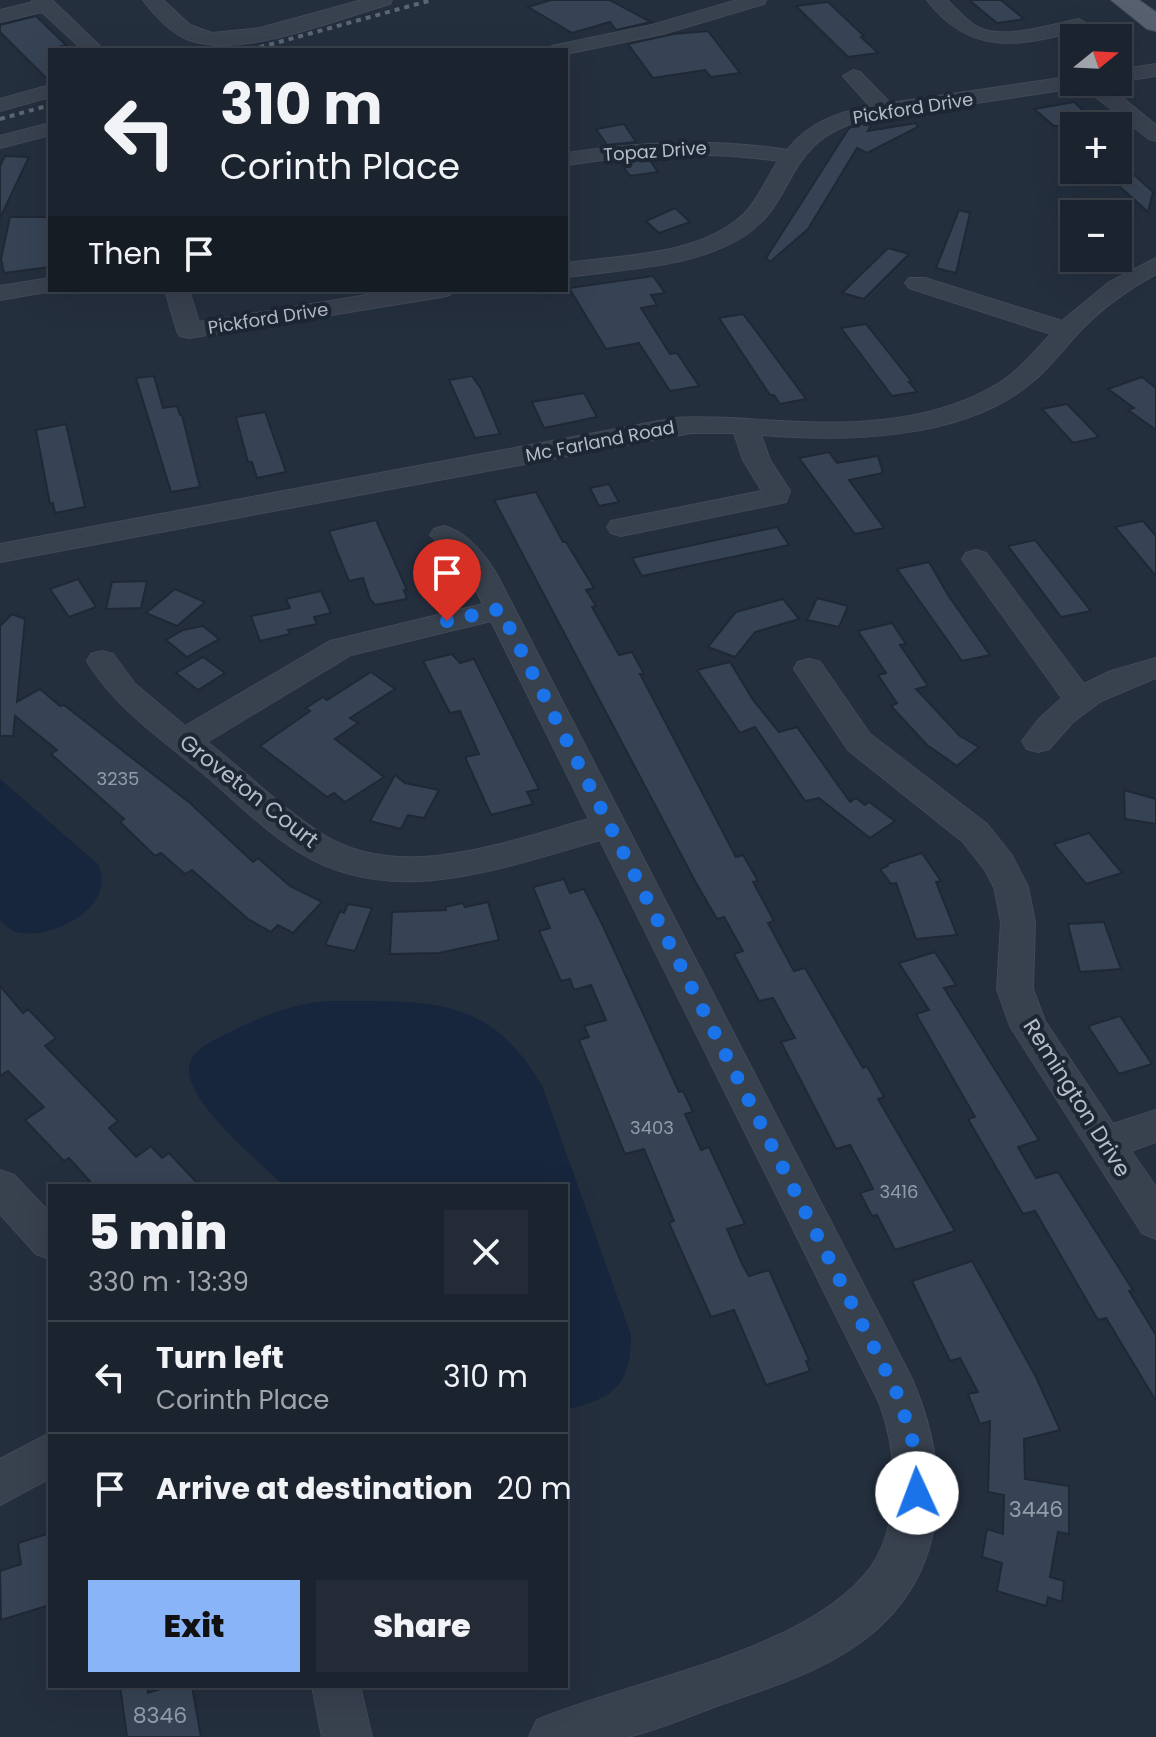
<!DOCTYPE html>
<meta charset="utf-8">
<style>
:root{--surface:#1b232e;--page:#242b36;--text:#f1f3f6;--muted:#a0a4aa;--line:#39404a;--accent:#8ab4f8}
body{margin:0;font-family:Poppins,sans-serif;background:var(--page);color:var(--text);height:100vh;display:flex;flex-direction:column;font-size:30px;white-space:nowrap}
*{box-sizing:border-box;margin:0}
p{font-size:26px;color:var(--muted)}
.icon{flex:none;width:44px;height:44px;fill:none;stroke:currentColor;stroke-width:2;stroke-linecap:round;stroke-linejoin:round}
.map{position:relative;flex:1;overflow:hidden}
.panel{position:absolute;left:48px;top:1184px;width:520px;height:504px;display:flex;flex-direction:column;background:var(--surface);border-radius:0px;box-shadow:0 8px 32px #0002,0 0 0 2px var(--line)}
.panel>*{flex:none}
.hud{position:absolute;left:48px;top:48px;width:520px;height:244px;border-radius:0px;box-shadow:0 8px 32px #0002,0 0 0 2px var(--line);background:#1b232e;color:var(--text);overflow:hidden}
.needle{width:52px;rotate:72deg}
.fabs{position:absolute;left:1060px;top:24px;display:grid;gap:16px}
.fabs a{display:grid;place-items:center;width:72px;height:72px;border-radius:0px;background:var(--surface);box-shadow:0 8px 32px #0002,0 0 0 2px var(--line);font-size:40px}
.pin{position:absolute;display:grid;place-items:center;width:68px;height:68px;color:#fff;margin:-82px -34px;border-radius:50% 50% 50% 0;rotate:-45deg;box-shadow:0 0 8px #0007}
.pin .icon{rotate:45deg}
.me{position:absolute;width:88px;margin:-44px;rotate:358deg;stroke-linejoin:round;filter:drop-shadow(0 0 6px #0008)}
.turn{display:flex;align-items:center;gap:28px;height:168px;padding:0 40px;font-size:36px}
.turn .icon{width:104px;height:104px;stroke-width:2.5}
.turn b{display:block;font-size:56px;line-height:68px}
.then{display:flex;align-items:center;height:76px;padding:0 40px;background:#0003;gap:16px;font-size:30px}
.round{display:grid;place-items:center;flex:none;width:84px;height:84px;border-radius:0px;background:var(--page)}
.overview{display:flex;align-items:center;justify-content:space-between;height:136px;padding:0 40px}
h1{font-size:48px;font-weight:800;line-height:60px}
.primary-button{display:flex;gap:16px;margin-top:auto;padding:16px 40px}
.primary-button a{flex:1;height:92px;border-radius:0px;background:var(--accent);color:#111;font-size:32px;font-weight:800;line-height:92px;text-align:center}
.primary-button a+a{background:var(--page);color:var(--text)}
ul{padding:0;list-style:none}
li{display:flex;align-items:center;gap:24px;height:112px;padding:0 40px;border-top:2px solid var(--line)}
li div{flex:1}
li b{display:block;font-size:30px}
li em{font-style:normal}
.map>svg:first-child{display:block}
</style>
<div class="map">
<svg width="1156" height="1737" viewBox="0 0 1156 1737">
<rect width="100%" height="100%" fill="#242f3e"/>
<g fill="#17263c">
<path d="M0 779 98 864C118 905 57 938 21 933 12 932 6 926 0 920Z"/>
<path d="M327 1001C424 1002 490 992 543 1088L631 1335C631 1387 613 1398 566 1410V1186H284C261 1163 178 1096 190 1063 195 1048 214 1040 228 1033 260 1017 291 1004 327 1001Z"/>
</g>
<g fill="#364354" stroke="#1f2835" stroke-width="2">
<polygon points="551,0 610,0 651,22 616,30 610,22 572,33 528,7"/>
<polygon points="969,0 1001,0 1024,19 997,23"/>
<polygon points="828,2 864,36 861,37 878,53 848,57 796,6"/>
<polygon points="36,16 66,45 50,49 50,82 0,32 0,25"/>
<polygon points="708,31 740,73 711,77 705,70 653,78 628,44 673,34"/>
<polygon points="1074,102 1092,118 1078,120 1085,126 1054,126 1034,109"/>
<polygon points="867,122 871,125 868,131 916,123 918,127 867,153 857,148 808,229 770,262 766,258 849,128"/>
<polygon points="624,124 636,142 607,145 596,129"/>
<polygon points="5,156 29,157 0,218 0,166"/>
<polygon points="649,159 658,172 630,176 620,162"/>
<polygon points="1101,170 1129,170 1153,192 1148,212"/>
<polygon points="675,208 690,222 659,233 646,221"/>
<polygon points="959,210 970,213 956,273 936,268"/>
<polygon points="10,217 50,217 50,267 4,273 1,259"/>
<polygon points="888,248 909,254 864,299 842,293"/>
<polygon points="653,276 665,293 651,295 657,305 641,308 670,354 677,353 699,386 670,391 639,343 606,349 569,288"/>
<polygon points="743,314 759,335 806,399 780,404 774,395 770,395 719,318"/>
<polygon points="866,324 912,382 909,382 917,392 892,396 841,328"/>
<polygon points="154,376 163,408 177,406 180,415 182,415 200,487 171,492 136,378"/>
<polygon points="472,376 481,389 500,434 475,438 449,380"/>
<polygon points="1142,377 1156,388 1156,430 1128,410 1134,408 1108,389"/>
<polygon points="584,393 597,417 544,428 532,402"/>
<polygon points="1067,404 1099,437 1073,443 1042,409"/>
<polygon points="265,412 286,472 257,478 252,462 248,462 236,417"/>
<polygon points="66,424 85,507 55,513 53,503 50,504 36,430"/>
<polygon points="829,452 837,463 878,456 883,473 849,480 884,528 855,534 799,458"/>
<polygon points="609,484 619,502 599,506 590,488"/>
<polygon points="536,492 563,542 566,542 594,588 586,590 596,606 592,607 619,655 632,652 644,674 640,674 736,857 743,855 758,881 753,882 774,921 768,923 794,971 805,968 863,1068 867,1066 884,1097 878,1099 955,1231 895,1250 877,1215 872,1216 860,1193 873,1189 861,1165 850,1145 836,1149 781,1042 795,1038 773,998 759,1001 734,954 743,951 724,917 717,919 695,881 494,500"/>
<polygon points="376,520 407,590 404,590 407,599 375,605 370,599 363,578 349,581 329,531"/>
<polygon points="1143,521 1156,536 1156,576 1115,527"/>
<polygon points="777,527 789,545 642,576 632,558"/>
<polygon points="1035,540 1091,611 1061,617 1008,546"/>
<polygon points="929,562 948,595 990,655 962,661 897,569"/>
<polygon points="78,579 96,607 69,617 50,589"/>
<polygon points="147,581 141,608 106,609 112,582"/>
<polygon points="175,589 205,602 177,626 146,613"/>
<polygon points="321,591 331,613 314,617 317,624 288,630 290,634 260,641 251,616 290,608 286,599"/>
<polygon points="817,598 848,606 839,627 807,620"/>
<polygon points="783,599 799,619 755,632 735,657 708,647 736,612"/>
<polygon points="12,614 25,619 17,702 40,689 60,706 64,705 190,803 253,862 258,858 290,886 322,902 293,933 278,925 271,932 248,919 192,870 185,874 161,853 155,856 120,822 124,819 51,754 57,750 15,716 13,736 0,736 0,626"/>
<polygon points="892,623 906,644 900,645 928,686 916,689 960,736 979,747 957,766 927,745 891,706 897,703 878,675 886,673 858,631"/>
<polygon points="203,626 219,639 187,657 166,640 183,630"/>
<polygon points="452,654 460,663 474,659 539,789 527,792 533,804 491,815 465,757 479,754 460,711 450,713 423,661"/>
<polygon points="203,657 225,673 198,690 176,673"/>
<polygon points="730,662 753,700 779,732 797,727 850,802 856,798 865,805 869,802 895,821 870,838 819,798 805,801 755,727 740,733 697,670"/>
<polygon points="371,672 395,689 350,718 358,723 335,739 384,777 345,802 334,793 327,797 260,746 310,711 306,708 323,697 327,700"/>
<polygon points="395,775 405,783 439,790 424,818 408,815 401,829 370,821"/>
<polygon points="1124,790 1156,799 1156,824 1125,819"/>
<polygon points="1089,833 1122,873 1086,884 1054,844"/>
<polygon points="922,853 941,881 936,882 957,935 916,939 896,883 891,884 880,869 888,866 887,864"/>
<polygon points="564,879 570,893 584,889 603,926 679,1092 683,1091 693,1112 685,1114 701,1150 709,1147 745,1224 727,1229 742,1264 749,1276 769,1270 809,1360 806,1361 810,1371 766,1385 734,1310 711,1317 669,1223 674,1221 644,1149 625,1154 579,1040 589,1037 584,1026 606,1020 591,985 574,990 570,979 561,981 539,931 550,928 533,887"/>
<polygon points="488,902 499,940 439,953 390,954 392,912 446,910 445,907 463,903 465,907"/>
<polygon points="348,904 372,908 355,951 325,945 340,911 344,913"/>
<polygon points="1104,922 1121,969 1080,972 1068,924"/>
<polygon points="935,952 956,985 944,988 1039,1140 1018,1147 1036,1178 1058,1172 1133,1290 1129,1291 1156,1335 1156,1401 1106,1318 1098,1320 1035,1211 1023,1214 968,1119 975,1117 916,1014 929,1010 899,963"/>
<polygon points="0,986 23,1013 28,1009 56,1038 45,1046 118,1121 109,1128 136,1157 151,1146 162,1158 169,1153 200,1186 94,1186 69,1158 64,1161 25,1120 44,1107 8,1071 0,1076"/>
<polygon points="1120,1016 1152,1064 1119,1074 1088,1026"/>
<polygon points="972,1261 1036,1377 1060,1430 1024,1439 1025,1479 1069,1486 1069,1534 1058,1532 1050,1577 1064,1581 1062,1602 1048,1597 1046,1606 997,1591 1002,1563 982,1557 987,1529 1003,1534 1004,1495 988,1492 990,1421 980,1424 968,1394 978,1392 960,1358 950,1361 912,1281"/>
<polygon points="50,1533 50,1605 1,1620 0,1571 21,1564 18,1543"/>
<polygon points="120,1686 147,1686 148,1693 170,1686 192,1686 201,1737 127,1737"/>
</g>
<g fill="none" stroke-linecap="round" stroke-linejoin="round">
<defs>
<g id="minor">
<polygon points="32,0 52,0 104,50 83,50 42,12 0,22 0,10 33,2"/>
<path d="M143 0H163L190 25 212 33 260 28 362 0H392L390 4C336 19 243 59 189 40 172 34 154 15 143 0Z"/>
<polygon points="737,0 766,0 764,4 663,34 566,54 566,50 549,50 552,46 652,25"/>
<path d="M927 0H947C958 10 969 24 982 29 1006 39 1054 24 1079 19L1089 25 1086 29C1022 45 972 59 927 0Z"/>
<polygon points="1156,64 1156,76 1118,82 1118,70"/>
<path d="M853 70 860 72 890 103 1074 76V82H1103L1156 125V141L1149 139 1083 87 868 119C781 139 800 200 744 236 694 268 623 269 566 277V263C623 255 700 256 744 214 758 200 767 178 778 161 707 150 637 155 566 165V153C640 142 712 138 787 150 809 122 837 113 870 106L843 76Z"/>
<polygon points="50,85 50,97 0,111 0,99"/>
<polygon points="50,123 50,135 0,148 0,136"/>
<path d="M1156 258V274C1129 289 1104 306 1082 329 1065 346 1051 367 1032 382 964 440 845 442 761 435L770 460 790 491 786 502 621 536 611 533 607 527 611 521 762 491 743 460 734 433H691L0 562V544L675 418C718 415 760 421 803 422 871 425 950 418 1008 377 1024 365 1037 349 1051 334L909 288 905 283 909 278H925L1062 321 1108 283Z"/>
<polygon points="50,278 50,290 58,290 0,300 0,286"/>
<polygon points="165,290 189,290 199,322 398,290 454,290 450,295 442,297 189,338 180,336 177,331"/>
<path d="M444 526C467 532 484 554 496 573L911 1377C953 1472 950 1579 858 1644 819 1672 769 1688 725 1703 693 1714 660 1730 627 1737 599 1737 559 1737 529 1737L537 1720C634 1679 808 1652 871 1567 886 1546 892 1517 893 1492 895 1461 890 1431 879 1402L600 840C504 867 392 911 299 852 265 831 236 801 205 775 161 738 117 710 87 661L91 654 102 651 113 654 135 684 185 726 330 641 483 604 469 576 455 557 430 535 434 529ZM491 621 589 819C508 841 401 884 322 834 281 808 246 772 207 742L351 655Z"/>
<polygon points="976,550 986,553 1084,684 1111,671 1156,658 1156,678 1101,701 1073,722 1049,749 1038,752 1027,749 1022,741 1039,719 1062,698 962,559 966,553"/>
<polygon points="809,659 820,662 870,734 987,824 1011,854 1028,887 1035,922 1033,989 1045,1021 1113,1124 1156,1110 1156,1142 1131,1151 1156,1187 1156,1239 1142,1233 1010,1026 997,989 1001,922 994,887 985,870 963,842 848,750 794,669 798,662"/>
<polygon points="0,1170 14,1175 50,1213 50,1259 36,1254 0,1214"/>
<polygon points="50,1433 50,1478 0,1505 0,1459"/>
<polygon points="312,1686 360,1686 372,1737 322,1737"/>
</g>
<polygon id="major" points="1111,0 1139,0 1156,12 1156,31 1147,29"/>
</defs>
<use href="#minor" stroke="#414a57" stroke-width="2"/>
<use href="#major" stroke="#414a57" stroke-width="2"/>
<use href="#minor" fill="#38414e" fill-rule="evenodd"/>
<use href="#major" fill="#56606e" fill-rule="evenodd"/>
<g stroke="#5a6575" stroke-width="4" stroke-dasharray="5 5" stroke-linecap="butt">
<polyline points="250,50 432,0"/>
<polyline points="0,119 50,105"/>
</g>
</g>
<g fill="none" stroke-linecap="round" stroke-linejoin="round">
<polyline stroke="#1a73e8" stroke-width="14" stroke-dasharray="0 25.2" points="447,621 500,609 896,1391 912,1437 917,1493"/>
</g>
<g text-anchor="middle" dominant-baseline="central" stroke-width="8" stroke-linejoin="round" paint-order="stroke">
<g font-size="18" fill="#b4bcc9" stroke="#1d2633">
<text transform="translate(913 108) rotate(-9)">Pickford Drive</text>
<text transform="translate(655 151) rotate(-4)">Topaz Drive</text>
<text transform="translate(268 318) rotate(-9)">Pickford Drive</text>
<text transform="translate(600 441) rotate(-11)">Mc Farland Road</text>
</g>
<g font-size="18" fill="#929caa">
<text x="118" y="778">3235</text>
<text x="652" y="1127">3403</text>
<text x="899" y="1191">3416</text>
</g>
<g font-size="22" fill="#b4bcc9" stroke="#1d2633">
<text transform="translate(249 791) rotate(38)">Groveton Court</text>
<text transform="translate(1077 1098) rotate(58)">Remington Drive</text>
</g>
<g font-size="22" fill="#929caa">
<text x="1036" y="1509">3446</text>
<text x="160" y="1715">8346</text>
</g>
</g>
</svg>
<div class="fabs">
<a><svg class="needle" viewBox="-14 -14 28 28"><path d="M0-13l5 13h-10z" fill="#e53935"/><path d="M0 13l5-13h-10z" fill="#a0a4aa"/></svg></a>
<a>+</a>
<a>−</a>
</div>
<div class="pin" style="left:447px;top:621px;background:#d93025"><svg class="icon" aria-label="arrive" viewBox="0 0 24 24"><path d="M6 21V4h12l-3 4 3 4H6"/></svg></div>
<svg class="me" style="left:917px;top:1493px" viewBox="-20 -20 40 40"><circle r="19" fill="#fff"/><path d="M0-13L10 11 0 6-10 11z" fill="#1a73e8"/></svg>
<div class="hud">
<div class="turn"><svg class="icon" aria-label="left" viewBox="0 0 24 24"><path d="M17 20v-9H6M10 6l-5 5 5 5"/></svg><div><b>310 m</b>Corinth Place</div></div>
<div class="then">Then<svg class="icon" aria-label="arrive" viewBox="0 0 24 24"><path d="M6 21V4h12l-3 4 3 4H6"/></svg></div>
</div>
<section class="panel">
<div class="overview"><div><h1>5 min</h1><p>330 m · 13:39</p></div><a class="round"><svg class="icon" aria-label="close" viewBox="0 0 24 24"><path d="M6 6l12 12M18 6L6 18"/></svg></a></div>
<ul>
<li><svg class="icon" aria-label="left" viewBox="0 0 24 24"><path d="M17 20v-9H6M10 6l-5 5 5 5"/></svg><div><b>Turn left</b><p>Corinth Place</p></div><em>310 m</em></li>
<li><svg class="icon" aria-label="arrive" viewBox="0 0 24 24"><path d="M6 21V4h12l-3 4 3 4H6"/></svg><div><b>Arrive at destination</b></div><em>20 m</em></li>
</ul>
<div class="primary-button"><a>Exit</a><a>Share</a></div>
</section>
</div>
